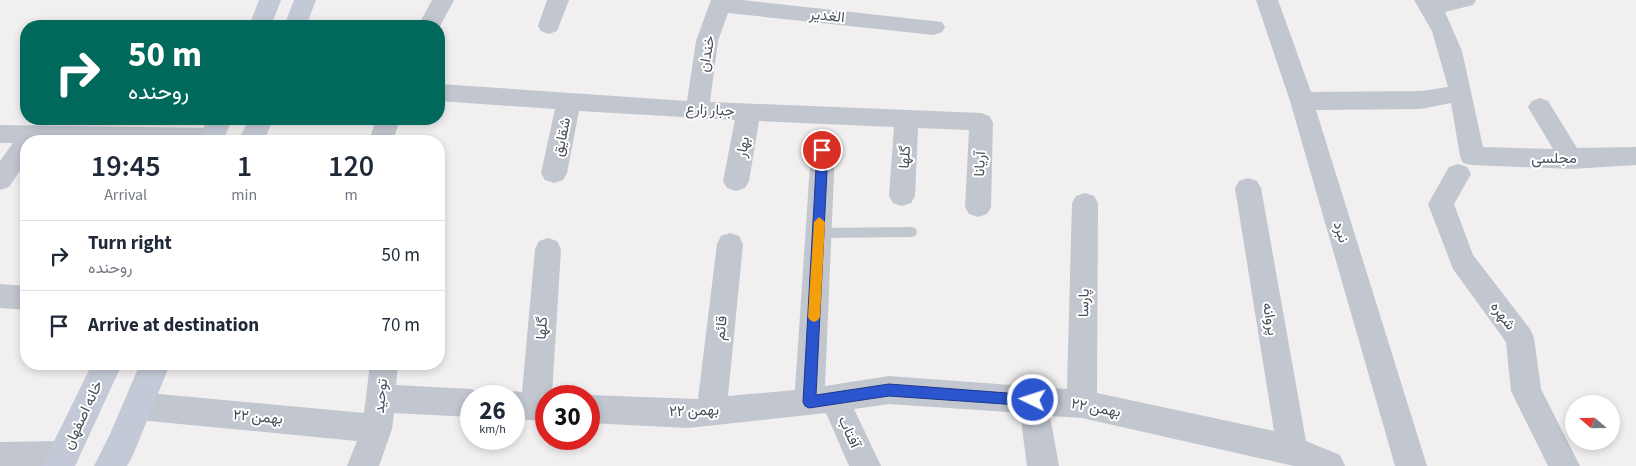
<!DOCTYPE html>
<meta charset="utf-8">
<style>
:root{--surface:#fff;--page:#f2f2f3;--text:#1f2937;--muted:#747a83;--line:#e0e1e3}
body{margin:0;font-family:"Source Sans 3",Vazirmatn,sans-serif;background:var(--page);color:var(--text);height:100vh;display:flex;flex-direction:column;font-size:19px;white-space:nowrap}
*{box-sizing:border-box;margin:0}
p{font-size:16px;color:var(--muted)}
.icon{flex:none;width:28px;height:28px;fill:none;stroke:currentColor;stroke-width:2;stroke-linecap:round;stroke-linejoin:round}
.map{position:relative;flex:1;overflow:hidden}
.details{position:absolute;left:20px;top:135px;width:425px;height:235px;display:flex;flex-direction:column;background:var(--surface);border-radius:20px;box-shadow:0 2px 8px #0003}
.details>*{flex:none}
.hud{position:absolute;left:20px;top:20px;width:425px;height:105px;border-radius:20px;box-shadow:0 2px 8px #0003;background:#00695c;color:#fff;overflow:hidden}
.needle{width:32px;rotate:290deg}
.fabs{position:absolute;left:1565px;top:395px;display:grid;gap:10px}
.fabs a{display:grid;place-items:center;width:55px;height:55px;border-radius:50%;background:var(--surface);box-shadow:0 2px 8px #0003;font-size:25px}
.speed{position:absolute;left:460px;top:385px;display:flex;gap:10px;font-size:25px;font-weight:700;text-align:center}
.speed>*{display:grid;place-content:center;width:65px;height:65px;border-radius:50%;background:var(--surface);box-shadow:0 2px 8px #0003;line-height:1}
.speed small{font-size:12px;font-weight:400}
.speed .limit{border:8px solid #d22;background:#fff;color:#111}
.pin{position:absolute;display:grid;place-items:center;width:42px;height:42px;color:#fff;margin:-21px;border:2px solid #fff;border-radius:50%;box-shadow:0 1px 5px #0007}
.me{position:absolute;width:55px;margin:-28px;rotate:274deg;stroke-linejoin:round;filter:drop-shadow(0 0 4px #0008)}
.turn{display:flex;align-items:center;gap:18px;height:105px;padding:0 25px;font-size:22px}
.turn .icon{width:65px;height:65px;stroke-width:2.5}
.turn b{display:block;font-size:35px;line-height:42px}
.eta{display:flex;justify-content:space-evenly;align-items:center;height:85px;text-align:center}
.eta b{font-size:30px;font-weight:600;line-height:35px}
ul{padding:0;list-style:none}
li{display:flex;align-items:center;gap:15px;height:70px;padding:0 25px;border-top:1px solid var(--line)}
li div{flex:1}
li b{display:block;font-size:19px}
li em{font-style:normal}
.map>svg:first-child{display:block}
</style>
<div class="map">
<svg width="1636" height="466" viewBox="0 0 1636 466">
<rect width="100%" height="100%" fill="#f1efef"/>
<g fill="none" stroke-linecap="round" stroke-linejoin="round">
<polygon fill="#c1c6cf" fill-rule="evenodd" points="911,227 915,228 917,232 915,236 911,237 819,238 815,237 813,233 815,229 819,228"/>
<g fill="#c1c6cf" fill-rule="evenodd">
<polygon points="432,0 454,0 439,28 439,26 418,26"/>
<polygon points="547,0 569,0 557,31 549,34 541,31 538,26"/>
<polygon points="711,0 742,0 942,22 945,27 942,32 934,35 728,13 718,41 710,102 981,113 989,116 993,122 991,207 987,214 978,217 969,214 965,207 969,130 918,128 915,196 911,203 902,206 893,203 889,196 894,127 759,121 749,181 745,188 736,191 727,188 723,181 735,120 579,111 567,173 563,180 554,183 545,180 541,173 555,109 439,101 439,84 687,101 696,41"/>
<polygon points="1256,0 1278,0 1311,92 1421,91 1448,87 1432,31 1414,0 1476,0 1473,5 1445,12 1462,51 1483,147 1553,149 1528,107 1532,101 1540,98 1548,101 1577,148 1636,147 1636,165 1571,169 1472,165 1463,163 1460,156 1451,103 1421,109 1316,110 1427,466 1395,466 1290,101"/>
<polygon points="376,119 400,119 393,141 369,141"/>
<polygon points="0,125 212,128 221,131 224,137 222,141 26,141 26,162 9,187 0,190 0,161 13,143 0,143"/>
<polygon points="823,141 832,143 835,150 825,386 889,376 1067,389 1072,203 1076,196 1085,193 1094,196 1098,203 1097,393 1274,431 1235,188 1239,181 1248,178 1257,181 1261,188 1306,441 1340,455 1345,466 1294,466 1082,418 1050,416 1059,466 1027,466 1020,413 889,404 854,409 881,466 849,466 826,413 688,428 589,423 589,396 586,396 589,395 698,399 717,244 721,236 730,233 739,236 743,244 728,396 795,390 811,150 814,143"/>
<polygon points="1458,164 1467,167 1471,174 1454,204 1473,255 1530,329 1534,338 1541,389 1580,466 1548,466 1511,391 1506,342 1453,269 1428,204 1449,167"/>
<polygon points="548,238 557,241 561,249 552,395 554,396 546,396 546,421 514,419 514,396 503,396 514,391 522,392 535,249 539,241"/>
<polygon points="0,284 26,286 26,310 0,308"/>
<polygon points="370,364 398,364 396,385 471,389 482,393 483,396 471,396 471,417 394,413 392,429 379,466 347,466 357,441 138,420 127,416 123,406 127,396 138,392 364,413"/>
<polygon points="64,441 75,445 79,456 75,466 0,466 0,442"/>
</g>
<g fill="#c3c9d6" fill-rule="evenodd">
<polygon points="259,0 281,0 271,26 249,26"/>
<polygon points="294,0 316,0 306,26 284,26"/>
<polygon points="208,119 232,119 223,141 197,141"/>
<polygon points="249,119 273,119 264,141 238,141"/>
<polygon points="92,364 122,364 75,466 42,466"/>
<polygon points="140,364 170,364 133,455 127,466 94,466 110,434"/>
</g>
</g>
<polygon fill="#2b55cf" stroke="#1c3787" points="822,146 828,150 816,395 889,384 1033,395 1037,396 1039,400 1037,405 1033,406 889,396 809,408 805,406 803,402 817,150"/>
<polygon fill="#f59e0b" points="819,217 825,222 820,317 818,320 814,322 810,320 808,317 814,222"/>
<g text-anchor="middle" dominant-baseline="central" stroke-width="4" stroke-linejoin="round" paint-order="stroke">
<g font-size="15" fill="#494f5a" stroke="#fff">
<text transform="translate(827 16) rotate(6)">الغدیر</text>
<text transform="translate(707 54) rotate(-80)">خندان</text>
<text transform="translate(710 110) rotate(3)">جبار زارع</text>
<text transform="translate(562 137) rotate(-78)">شقایق</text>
<text transform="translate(743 147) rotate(-79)">بهار</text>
<text transform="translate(905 157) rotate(-86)">گلها</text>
<text x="1554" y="158">مجلسی</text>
<text transform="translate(980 164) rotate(-88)">آریانا</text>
<text transform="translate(1341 232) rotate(73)">نبرد</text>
<text transform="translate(1084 303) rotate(-89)">پارسا</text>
<text transform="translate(1503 316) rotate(53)">شهره</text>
<text transform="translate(1270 319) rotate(80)">پروانه</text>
<text transform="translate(542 328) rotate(-86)">گلها</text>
<text transform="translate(721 328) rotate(-84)">قائم</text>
<text transform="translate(381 396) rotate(-84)">توحید</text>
<text transform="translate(1096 408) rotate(10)">۲۲ بهمن</text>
<text transform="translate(694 411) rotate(-2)">۲۲ بهمن</text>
<text transform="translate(83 415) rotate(-65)">خانه اصفهان</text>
<text transform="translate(258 417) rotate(5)">۲۲ بهمن</text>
<text transform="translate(849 432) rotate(66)">آفتاب</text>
</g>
</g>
</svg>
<div class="fabs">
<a><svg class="needle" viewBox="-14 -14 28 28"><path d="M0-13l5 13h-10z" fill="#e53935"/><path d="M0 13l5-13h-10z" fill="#747a83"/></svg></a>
</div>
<div class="speed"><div>26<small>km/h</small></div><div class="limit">30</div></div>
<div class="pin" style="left:822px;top:150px;background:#d93025"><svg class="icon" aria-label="arrive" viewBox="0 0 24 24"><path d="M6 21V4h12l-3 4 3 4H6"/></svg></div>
<svg class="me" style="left:1033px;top:400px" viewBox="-20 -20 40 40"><circle r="17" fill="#2b55cf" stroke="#fff" stroke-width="3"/><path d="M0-11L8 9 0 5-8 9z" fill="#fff"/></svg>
<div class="hud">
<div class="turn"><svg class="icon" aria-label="right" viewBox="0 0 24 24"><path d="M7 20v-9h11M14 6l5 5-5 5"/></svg><div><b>50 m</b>روحنده</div></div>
</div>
<section class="details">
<div class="eta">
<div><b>19:45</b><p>Arrival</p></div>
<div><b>1</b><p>min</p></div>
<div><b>120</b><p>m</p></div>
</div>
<ul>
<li><svg class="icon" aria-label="right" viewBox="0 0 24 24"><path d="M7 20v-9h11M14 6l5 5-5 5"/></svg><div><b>Turn right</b><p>روحنده</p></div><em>50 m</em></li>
<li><svg class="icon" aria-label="arrive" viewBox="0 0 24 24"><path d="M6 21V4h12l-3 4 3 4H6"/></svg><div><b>Arrive at destination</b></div><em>70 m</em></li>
</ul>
</section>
</div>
